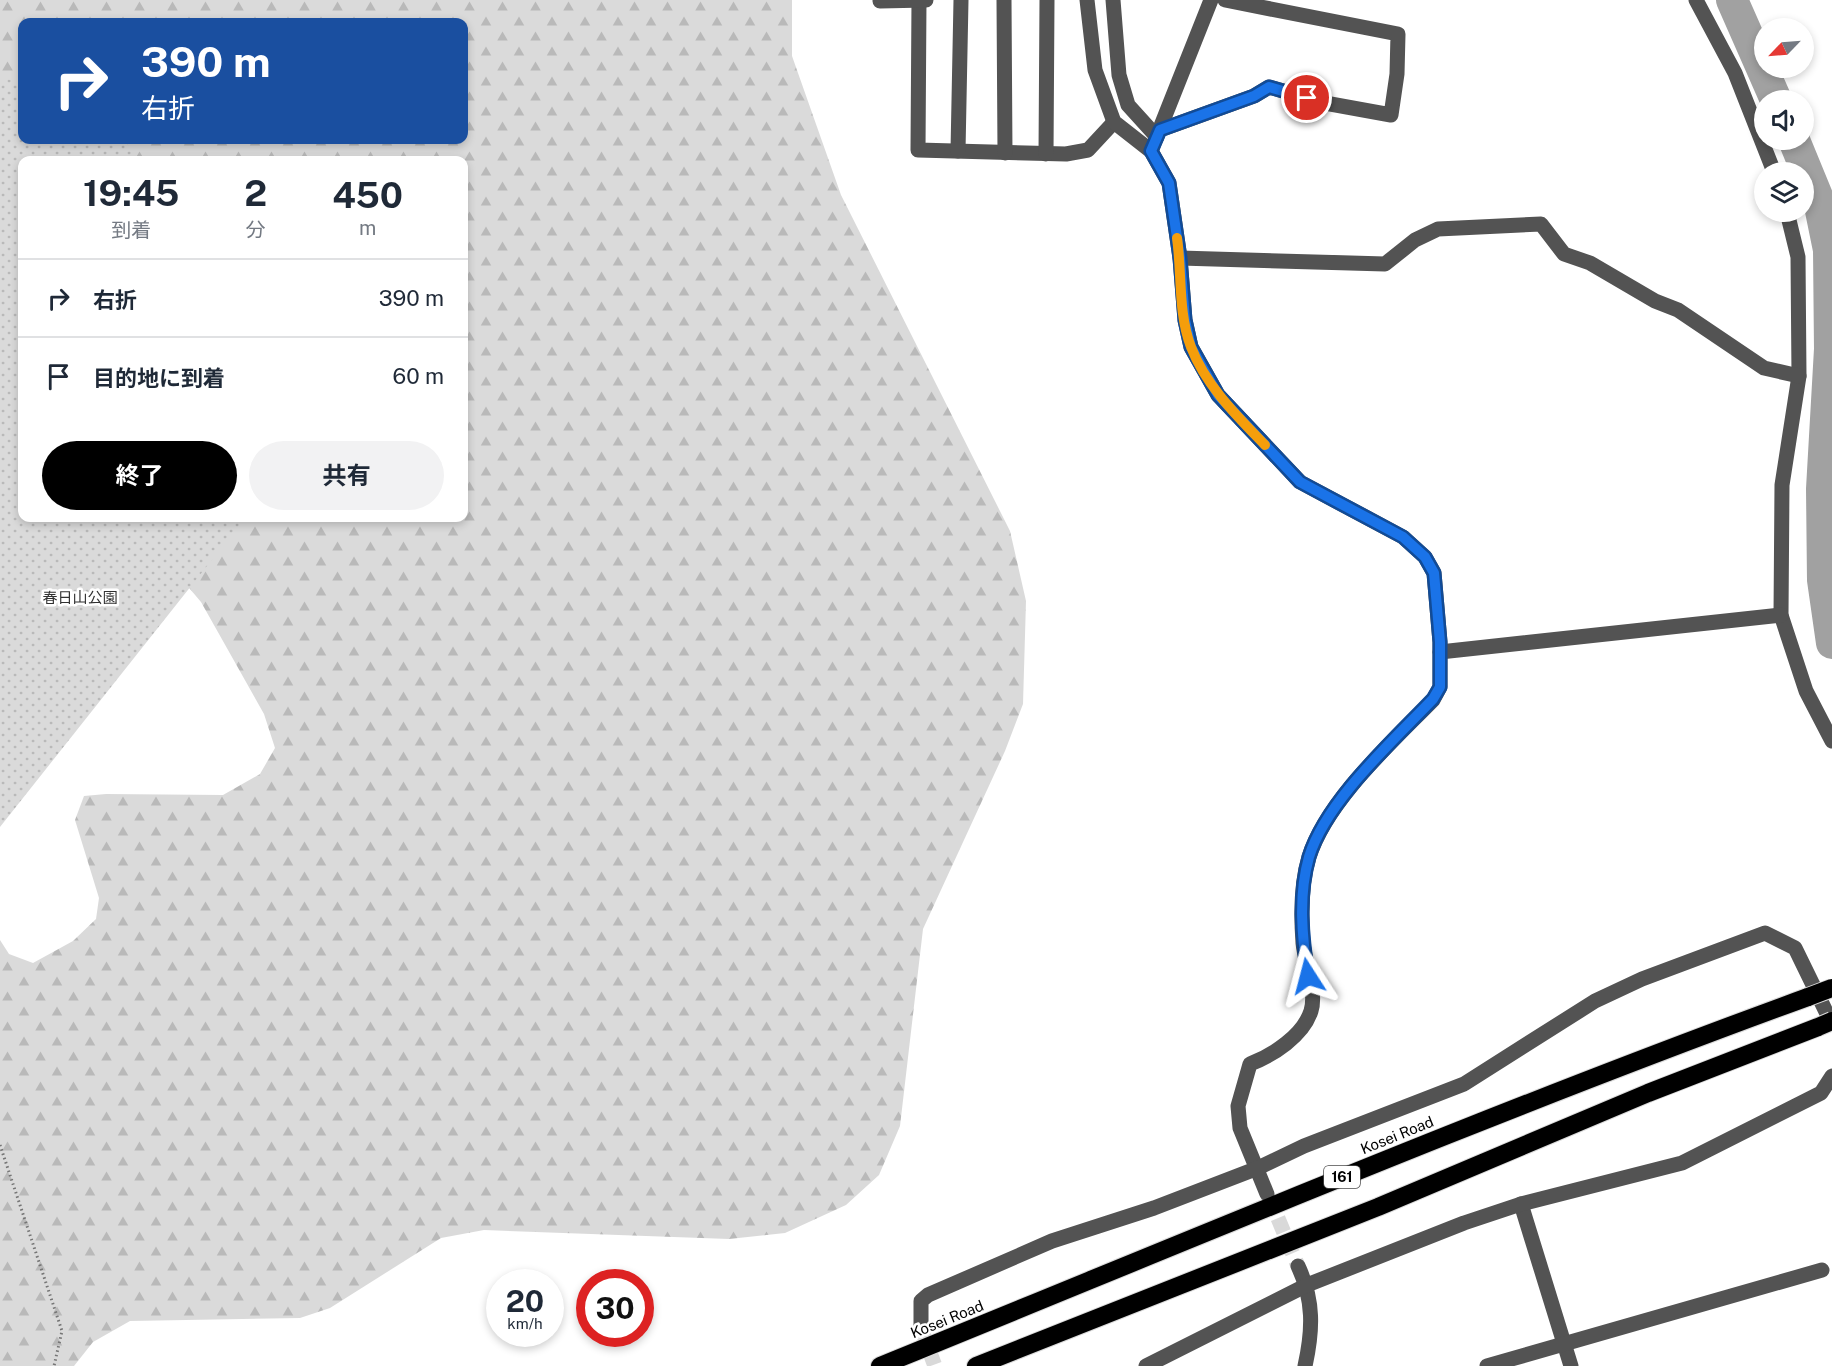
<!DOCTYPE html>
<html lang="ja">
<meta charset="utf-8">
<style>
:root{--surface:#fff;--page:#f2f2f3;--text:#1f2937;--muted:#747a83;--line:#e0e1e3;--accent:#000}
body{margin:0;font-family:"Public Sans","Noto Sans JP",sans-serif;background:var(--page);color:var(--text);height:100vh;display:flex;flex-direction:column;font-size:22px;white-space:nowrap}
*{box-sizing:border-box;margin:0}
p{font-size:20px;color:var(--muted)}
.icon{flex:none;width:33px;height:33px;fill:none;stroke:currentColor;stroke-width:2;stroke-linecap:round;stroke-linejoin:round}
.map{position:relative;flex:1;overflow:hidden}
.drawer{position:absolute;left:18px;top:156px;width:450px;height:366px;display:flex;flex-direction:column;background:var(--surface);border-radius:12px;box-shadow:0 3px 9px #0003}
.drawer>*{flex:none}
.guide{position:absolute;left:18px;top:18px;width:450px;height:126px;border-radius:12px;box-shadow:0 3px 9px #0003;background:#1a4fa0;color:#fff;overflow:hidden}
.needle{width:39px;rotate:245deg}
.buttons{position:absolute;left:1754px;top:18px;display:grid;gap:12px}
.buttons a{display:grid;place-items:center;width:60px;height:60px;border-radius:50%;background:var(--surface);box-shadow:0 3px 9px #0003;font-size:30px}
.speed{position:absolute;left:486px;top:1269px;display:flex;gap:12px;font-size:30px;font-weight:700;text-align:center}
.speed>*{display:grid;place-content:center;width:78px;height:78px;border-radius:50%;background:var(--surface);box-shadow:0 3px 9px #0003;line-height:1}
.speed small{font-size:15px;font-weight:400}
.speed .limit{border:9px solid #d22;background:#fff;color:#111}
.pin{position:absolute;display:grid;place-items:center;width:51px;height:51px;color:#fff;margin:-26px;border:3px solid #fff;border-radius:50%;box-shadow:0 2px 6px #0007}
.me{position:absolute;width:66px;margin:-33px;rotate:351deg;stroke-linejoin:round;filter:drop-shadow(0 0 4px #0008)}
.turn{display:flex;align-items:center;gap:21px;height:126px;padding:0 24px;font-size:27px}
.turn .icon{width:78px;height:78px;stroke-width:2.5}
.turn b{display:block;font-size:42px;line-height:51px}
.eta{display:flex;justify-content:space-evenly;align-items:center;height:102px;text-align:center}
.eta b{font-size:36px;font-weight:700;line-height:42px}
.cta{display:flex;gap:12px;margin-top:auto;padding:12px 24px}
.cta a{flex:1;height:69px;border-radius:36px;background:var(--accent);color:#fff;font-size:24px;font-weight:700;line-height:69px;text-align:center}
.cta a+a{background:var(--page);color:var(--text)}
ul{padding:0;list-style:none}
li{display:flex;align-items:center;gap:18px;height:78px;padding:0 24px;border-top:2px solid var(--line)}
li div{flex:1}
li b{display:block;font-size:22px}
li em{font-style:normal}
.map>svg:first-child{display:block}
</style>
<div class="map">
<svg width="1832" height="1366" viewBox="0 0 1832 1366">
<defs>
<pattern id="forest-firs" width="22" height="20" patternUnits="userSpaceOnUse" patternTransform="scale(1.5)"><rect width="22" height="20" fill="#dadada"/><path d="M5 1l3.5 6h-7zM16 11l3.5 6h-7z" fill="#b9b9b9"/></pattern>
<pattern id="park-dots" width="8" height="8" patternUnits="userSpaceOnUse" patternTransform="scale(1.5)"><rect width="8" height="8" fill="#dadada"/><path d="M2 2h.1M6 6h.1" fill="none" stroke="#b9b9b9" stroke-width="1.8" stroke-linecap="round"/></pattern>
</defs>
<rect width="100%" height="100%" fill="#fff"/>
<path fill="url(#forest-firs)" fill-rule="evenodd" d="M0 0H792V56L841 195 1010 531 1026 601 1023 704 1005 751 923 929 900 1126 879 1175 846 1205 785 1233 729 1239 484 1230 441 1238 330 1308 300 1318 130 1321 93 1342 74 1366H0V940L9 954 33 963 73 941 96 919 99 898 75 820 84 796 106 794 223 795 260 774 275 748 264 714 201 602 130 518H464V160H22L0 175ZM22 22H464V140H22Z"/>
<polygon fill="url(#park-dots)" points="0,77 22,83 22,140 126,140 134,160 22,160 22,518 245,518 0,827"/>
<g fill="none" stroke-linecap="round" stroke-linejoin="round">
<g stroke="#a1a1a1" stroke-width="32">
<polyline points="1732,0 1776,100"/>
<polyline points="1794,140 1819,201 1829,250 1830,349 1822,489 1823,580 1832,643"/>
</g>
<g stroke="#d9d9d9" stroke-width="15" stroke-dasharray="15 8" stroke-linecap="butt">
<polyline points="1269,1197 1298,1266"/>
<polyline points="921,1329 935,1366"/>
</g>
<defs>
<g id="highway">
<path d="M880 1366C1188 1241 1495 1111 1808 997"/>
<polyline points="976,1366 1378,1207 1648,1093 1818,1027"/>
</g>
</defs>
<use href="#highway" stroke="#dbdbdb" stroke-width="20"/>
<polyline stroke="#757575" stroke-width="3" stroke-dasharray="1.5 3" stroke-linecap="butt" points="0,1145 62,1331 54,1366"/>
<g stroke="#535353" stroke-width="15">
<polyline points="919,0 918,150 1066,154 1088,150 1114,122"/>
<polyline points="1004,0 1005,153"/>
<path d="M1087 0 1095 70 1114 122 1151 151 1169 183 1180 258 1185 320 1191 347 1218 395 1300 482 1403 537 1425 557 1434 573 1440 642V687L1433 700C1392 742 1327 800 1309 857 1301 883 1301 916 1303 943 1305 963 1317 992 1311 1011 1303 1036 1273 1055 1250 1064L1238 1106 1240 1128 1267 1194"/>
<polyline points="1113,0 1119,75 1128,105 1157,137"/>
<polyline points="1696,0 1735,73 1774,172"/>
<polyline points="880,1 926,0"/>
<polyline points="1160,130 1254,96 1269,87 1325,103 1391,115 1397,74 1398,34 1225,0"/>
<polyline points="958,151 961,0"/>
<polyline points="1151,151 1211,0"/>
<polyline points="1046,154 1047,0"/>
<polyline points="1787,212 1798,257 1799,376 1782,485 1781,615 1806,691 1832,741"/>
<polyline points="1180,258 1385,264 1415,240 1438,229 1541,224 1564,254 1590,263 1655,301 1678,310 1764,368 1799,376"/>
<polyline points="1440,652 1781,615"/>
<polyline points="1521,1204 1571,1366"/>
<path d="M1298 1266C1314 1300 1313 1330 1305 1366"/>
<polyline points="921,1329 921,1301 928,1295 1052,1241 1154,1208 1258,1168 1304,1146 1464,1084 1595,1001 1642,979 1765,933 1795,948 1832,1024"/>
<polyline points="1146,1366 1307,1285 1464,1223 1521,1204 1682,1163 1821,1093 1832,1076"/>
<polyline points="1487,1366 1822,1270"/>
</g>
<use href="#highway" stroke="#000" stroke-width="18"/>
<defs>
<g id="highway-bridge">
<polyline points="1808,997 1832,988"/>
<polyline points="1818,1027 1832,1021"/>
</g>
</defs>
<use href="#highway-bridge" stroke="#dbdbdb" stroke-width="20" stroke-linecap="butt"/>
<use href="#highway-bridge" stroke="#000" stroke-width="18"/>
</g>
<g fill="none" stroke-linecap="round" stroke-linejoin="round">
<defs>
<path id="route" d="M1307 98 1269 87 1254 96 1160 130 1151 151 1169 183 1180 258 1185 320 1191 347 1218 395 1300 482 1403 537 1425 557 1434 573 1440 642V687L1433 699C1393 741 1326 801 1309 857 1298 896 1302 937 1308 976"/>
</defs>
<use href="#route" stroke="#114b97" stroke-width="15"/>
<use href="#route" stroke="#1a73e8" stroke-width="10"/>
<path stroke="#f59e0b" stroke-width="10" d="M1177 238C1182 273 1178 314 1191 347 1206 386 1237 416 1265 445"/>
</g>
<g text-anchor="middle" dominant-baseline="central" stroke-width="5" stroke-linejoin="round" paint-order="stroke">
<rect fill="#fff" stroke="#4c4c4c" stroke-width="1.5" x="1324" y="1166" width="36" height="22" rx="4.5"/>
<g font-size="14" font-weight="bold" fill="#000">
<text x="1342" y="1177">161</text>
</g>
<g font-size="15" fill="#313131" stroke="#fff">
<text x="80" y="597">春日山公園</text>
</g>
<g font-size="15" fill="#000" stroke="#fff">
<text transform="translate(1397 1135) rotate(-22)">Kosei Road</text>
<text transform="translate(947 1319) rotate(-22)">Kosei Road</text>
</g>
</g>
</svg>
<div class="buttons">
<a><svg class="needle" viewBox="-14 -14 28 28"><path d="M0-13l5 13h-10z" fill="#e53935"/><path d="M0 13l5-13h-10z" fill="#747a83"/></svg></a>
<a><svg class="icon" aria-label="sound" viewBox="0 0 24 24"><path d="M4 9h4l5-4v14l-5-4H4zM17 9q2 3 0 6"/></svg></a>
<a><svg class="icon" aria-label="layers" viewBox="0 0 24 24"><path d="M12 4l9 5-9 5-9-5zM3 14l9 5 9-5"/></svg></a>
</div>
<div class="speed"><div>20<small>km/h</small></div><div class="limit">30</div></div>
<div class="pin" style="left:1307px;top:98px;background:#d93025"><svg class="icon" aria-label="arrive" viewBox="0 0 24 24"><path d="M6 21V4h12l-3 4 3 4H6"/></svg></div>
<svg class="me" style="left:1308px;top:976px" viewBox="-20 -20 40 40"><path d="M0-17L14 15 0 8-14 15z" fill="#1a73e8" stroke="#fff" stroke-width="4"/></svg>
<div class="guide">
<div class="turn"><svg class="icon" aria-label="right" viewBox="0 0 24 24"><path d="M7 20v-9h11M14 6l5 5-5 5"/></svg><div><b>390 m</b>右折</div></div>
</div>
<section class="drawer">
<div class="eta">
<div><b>19:45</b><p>到着</p></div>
<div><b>2</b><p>分</p></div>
<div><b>450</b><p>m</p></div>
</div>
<ul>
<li><svg class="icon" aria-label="right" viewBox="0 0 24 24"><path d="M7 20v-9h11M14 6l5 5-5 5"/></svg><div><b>右折</b></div><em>390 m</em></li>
<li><svg class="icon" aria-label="arrive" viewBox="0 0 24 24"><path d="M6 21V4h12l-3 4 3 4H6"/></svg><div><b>目的地に到着</b></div><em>60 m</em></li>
</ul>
<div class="cta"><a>終了</a><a>共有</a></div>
</section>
</div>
